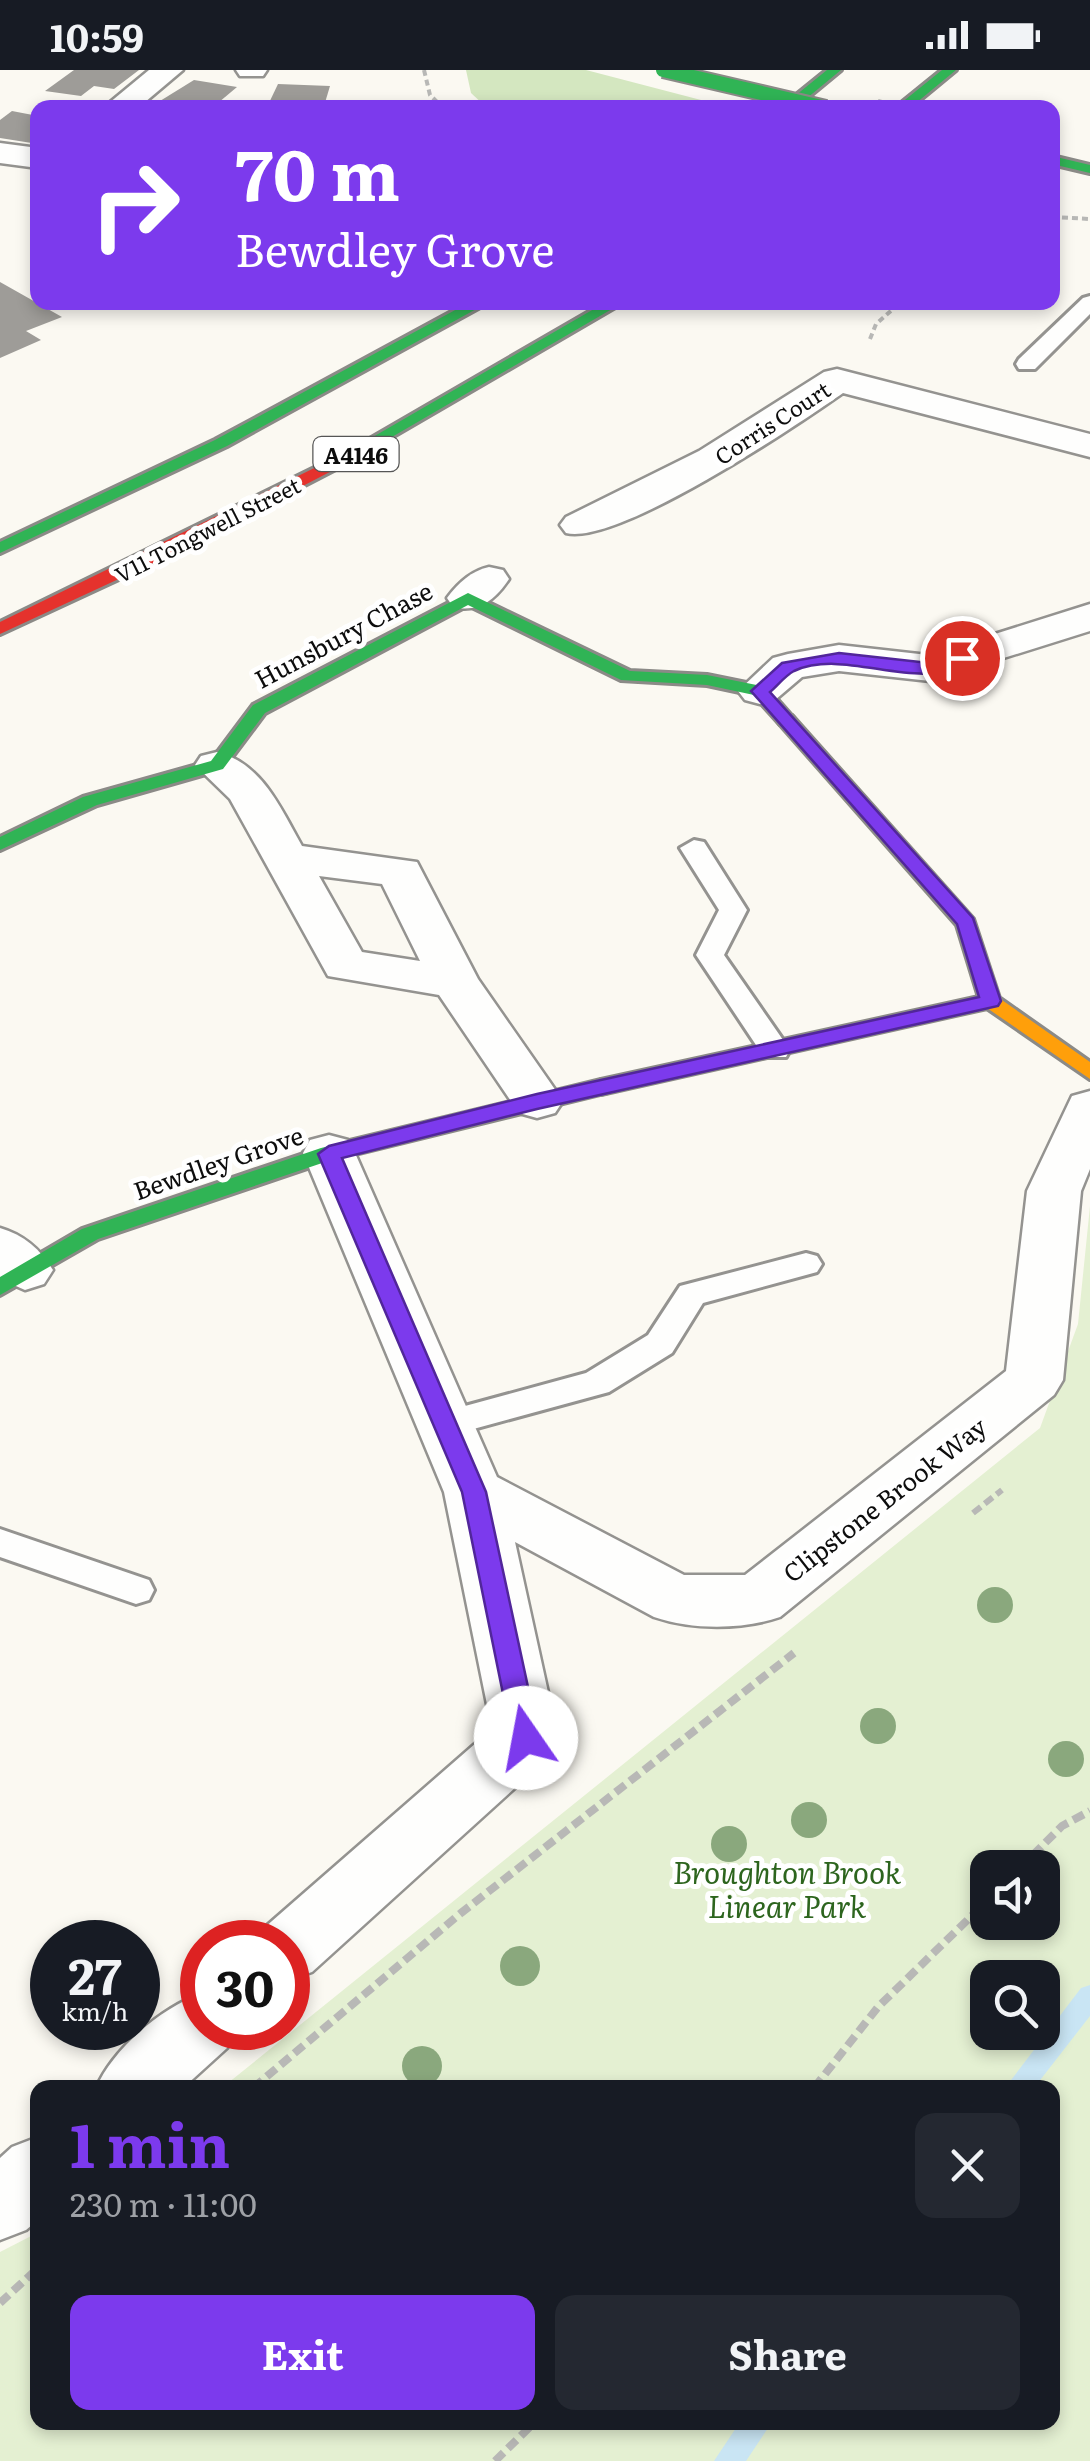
<!DOCTYPE html>
<meta charset="utf-8">
<style>
:root{--surface:#171b24;--page:#242831;--text:#f1f3f6;--muted:#9ea1a6;--accent:#7c3aed}
body{margin:0;font-family:Literata,serif;background:var(--page);color:var(--text);height:100vh;display:flex;flex-direction:column;font-size:38px;white-space:nowrap}
*{box-sizing:border-box;margin:0}
p{font-size:32px;color:var(--muted)}
.icon{flex:none;width:55px;height:55px;fill:none;stroke:currentColor;stroke-width:2;stroke-linecap:round;stroke-linejoin:round}
.map{position:relative;flex:1;overflow:hidden}
.sheet{position:absolute;left:30px;top:2010px;width:1030px;height:350px;display:flex;flex-direction:column;background:var(--surface);border-radius:20px;box-shadow:0 5px 15px #0003}
.sheet>*{flex:none}
.banner{position:absolute;left:30px;top:30px;width:1030px;height:210px;border-radius:20px;box-shadow:0 5px 15px #0003;background:#7c3aed;color:#fff;overflow:hidden}
.buttons{position:absolute;left:970px;top:1780px;display:grid;gap:20px}
.buttons a{display:grid;place-items:center;width:90px;height:90px;border-radius:20px;background:var(--surface);box-shadow:0 5px 15px #0003;font-size:50px}
.speed{position:absolute;left:30px;top:1850px;display:flex;gap:20px;font-size:50px;font-weight:700;text-align:center}
.speed>*{display:grid;place-content:center;width:130px;height:130px;border-radius:50%;background:var(--surface);box-shadow:0 5px 15px #0003;line-height:1}
.speed small{font-size:25px;font-weight:400}
.speed .limit{border:15px solid #d22;background:#fff;color:#111}
.pin{position:absolute;display:grid;place-items:center;width:85px;height:85px;color:#fff;margin:-42px;border:5px solid #fff;border-radius:50%;box-shadow:0 2px 10px #0007}
.me{position:absolute;width:110px;margin:-55px;rotate:348deg;stroke-linejoin:round;filter:drop-shadow(0 0 8px #0008)}
.turn{display:flex;align-items:center;gap:35px;height:210px;padding:0 40px;font-size:45px}
.turn .icon{width:130px;height:130px;stroke-width:2.5}
.turn b{display:block;font-size:70px;line-height:85px}
.round{display:grid;place-items:center;flex:none;width:105px;height:105px;border-radius:20px;background:var(--page)}
.overview{display:flex;align-items:center;justify-content:space-between;height:170px;padding:0 40px}
h1{font-size:60px;font-weight:700;line-height:75px;color:var(--accent)}
.button{display:flex;gap:20px;margin-top:auto;padding:20px 40px}
.button a{flex:1;height:115px;border-radius:20px;background:var(--accent);color:#fff;font-size:40px;font-weight:700;line-height:115px;text-align:center}
.button a+a{background:var(--page);color:var(--text)}
.status{display:flex;justify-content:space-between;align-items:center;height:70px;padding:0 50px;background:var(--surface);direction:ltr}
.status svg{height:28px;fill:currentColor}
.map>svg:first-child{display:block}
</style>
<div class="status"><b>10:59</b><svg viewBox="0 0 49 12"><path d="M0 12V9h3v3zM5 12V6h3v6zM10 12V3h3v9zM15 12V0h3v12zM26 1h20v11H26zM47 4h2v5h-2z"/></svg></div>
<div class="map">
<svg width="1090" height="2391" viewBox="0 0 1090 2391">
<rect width="100%" height="100%" fill="#fbf9f2"/>
<path fill="#e4f0d2" fill-rule="evenodd" d="M1090 1136V2391H0V2182L37 2163 38 2352H1052V2018L223 2017 1040 1358 1078 1254ZM988 1798H1042V1852H988ZM988 1908H1042V1962H988Z"/>
<polygon fill="#d4e7c0" points="466,0 586,0 701,30 691,38 486,37 471,23"/>
<g fill="none" stroke-linecap="round" stroke-linejoin="round">
<g fill="#c9e5f4" fill-rule="evenodd">
<polygon points="1090,1915 1090,1946 1034,2018 1005,2018 1081,1918"/>
<polygon points="740,2352 772,2352 746,2391 714,2391"/>
</g>
</g>
<g fill="#9e9c98">
<polygon points="74,0 139,0 114,19 94,16 81,26 45,21"/>
<polygon points="194,10 237,17 212,38 176,38 160,31"/>
<polygon points="278,14 330,16 324,36 268,35"/>
<polygon points="12,41 38,46 38,74 0,68 0,50"/>
<polygon points="0,212 62,247 26,261 41,270 0,288"/>
</g>
<g fill="none" stroke-linecap="round" stroke-linejoin="round">
<defs>
<g id="lane">
<polygon points="1090,226 1090,244 1035,299 1019,299 1016,294 1019,289 1083,228"/>
<polygon points="694,770 704,772 747,840 724,885 790,980 786,987 764,987 696,885 719,840 680,778"/>
<polygon points="806,1183 817,1186 822,1194 817,1202 703,1233 672,1283 609,1322 444,1367 432,1363 427,1354 432,1345 586,1303 648,1265 680,1216"/>
<polygon points="0,1459 149,1510 154,1520 149,1530 136,1534 0,1487"/>
</g>
<g id="street">
<polygon points="149,0 183,0 138,38 103,38"/>
<polygon points="236,0 267,0 263,6 240,6"/>
<polygon points="0,73 38,78 38,98 0,93"/>
<path d="M837 299 1090 364V387L843 323C796 356 617 476 566 463L560 455 566 447 699 381 824 302Z"/>
<path d="M489 497 503 500 509 509C495 530 479 543 453 537L447 528C458 513 471 501 489 497Z"/>
<polygon points="1090,534 1090,561 930,611 839,601 802,607 775,630 760,634 745,630 738,621 773,588 788,584 839,575 928,585"/>
<path d="M217 682C262 693 281 739 302 776L417 792 478 909 563 1031 555 1043 537 1048 519 1043 439 925 328 906 230 729 195 695 201 686ZM319 806 382 814 420 891 362 882Z"/>
<path d="M1090 1021V1099L1081 1121 1063 1310 1054 1325 780 1547C742 1560 692 1560 654 1547L515 1472 558 1668 549 1687 312 1902 288 1910V1872H257L264 1858 492 1659 444 1422 303 1083 310 1070 329 1065 348 1070 355 1083 497 1407 684 1505H745L1006 1301 1027 1121 1072 1026Z"/>
<path d="M0 1158C24 1165 40 1179 53 1200L44 1214 25 1220 0 1209Z"/>
<path d="M202 1923V1958H236L227 1978 183 2018H96C114 1978 161 1938 202 1923Z"/>
<polygon points="38,2067 38,2150 26,2160 0,2170 0,2088 12,2077"/>
</g>
<g id="fast">
<polygon points="827,0 841,0 795,38 780,38"/>
<polygon points="942,0 956,0 910,38 895,38"/>
<polygon points="1052,86 1090,95 1090,103 1052,94"/>
<polygon points="470,232 489,232 227,376 0,483 0,472 215,370"/>
<polygon points="606,232 624,232 349,392 335,389"/>
<polygon points="468,523 630,601 707,605 766,617 795,650 786,655 780,654 754,625 707,615 621,610 468,535 265,643 223,699 97,735 0,780 0,767 83,727 211,691 253,635"/>
<polygon points="601,1010 612,1017 608,1022 334,1089 98,1169 0,1225 0,1207 82,1159 321,1078"/>
</g>
<polygon id="slow" points="786,645 792,646 973,849 999,928 1090,992 1090,1009 987,938 601,1024 594,1022 590,1017 601,1010 979,927 957,855 780,654 777,650"/>
<polygon id="jam" points="343,384 351,389 349,392 164,488 0,564 0,552"/>
</defs>
<use href="#lane" stroke="#949390" stroke-width="6"/>
<use href="#street" stroke="#949390" stroke-width="5"/>
<use href="#fast" stroke="#8b8a87" stroke-width="6"/>
<use href="#slow" stroke="#8b8a87" stroke-width="6"/>
<use href="#jam" stroke="#8b8a87" stroke-width="6"/>
<g stroke="#b8b8b6" stroke-width="4" stroke-dasharray="6 4" stroke-linecap="butt">
<polyline points="424,0 430,25 443,38"/>
<polyline points="1052,147 1090,149"/>
<polyline points="870,269 876,254 901,232"/>
</g>
<polyline stroke="#b8b8b6" stroke-width="6" stroke-dasharray="10 5" stroke-linecap="butt" points="973,1443 1002,1420"/>
<g stroke="#b8b8b6" stroke-width="8" stroke-dasharray="12 6" stroke-linecap="butt">
<polyline points="1020,1798 1062,1756 1090,1741"/>
<polyline points="253,2018 461,1843 794,1583"/>
<polyline points="814,2018 878,1937 988,1830"/>
<polyline points="0,2233 38,2198"/>
<polyline points="495,2391 535,2352"/>
</g>
<use href="#lane" fill="#fefefd" fill-rule="evenodd"/>
<use href="#street" fill="#fefefd" fill-rule="evenodd"/>
<use href="#fast" fill="#30b455" fill-rule="evenodd"/>
<use href="#slow" fill="#ff9f0a" fill-rule="evenodd"/>
<use href="#jam" fill="#e5322d" fill-rule="evenodd"/>
<defs>
<polyline id="fast-bridge" points="663,0 826,38"/>
</defs>
<use href="#fast-bridge" stroke="#8b8a87" stroke-width="18" stroke-linecap="butt"/>
<polyline stroke="#b8b8b6" stroke-width="4" stroke-dasharray="6 4" stroke-linecap="butt" points="878,31 907,38"/>
<use href="#fast-bridge" stroke="#30b455" stroke-width="14"/>
</g>
<g fill="#8aa87d">
<circle cx="995" cy="1535" r="18"/>
<circle cx="878" cy="1656" r="18"/>
<circle cx="1066" cy="1689" r="18"/>
<circle cx="809" cy="1750" r="18"/>
<circle cx="729" cy="1774" r="18"/>
<circle cx="520" cy="1896" r="20"/>
<circle cx="422" cy="1996" r="20"/>
</g>
<path fill="#7c3aed" stroke="#51269a" stroke-width="2.5" d="M839 583 929 593 962 583 971 588C923 628 849 576 794 601 786 605 777 616 770 622L973 848 1001 931 998 936 537 1039 342 1088 486 1422 539 1668 535 1676 526 1680 516 1676 512 1668 462 1422 318 1084 329 1076 537 1024 979 927 957 854 751 621 782 593Z"/>
<g text-anchor="middle" dominant-baseline="central" stroke-width="10" stroke-linejoin="round" paint-order="stroke">
<g font-size="22" fill="#0d0d0d" stroke="#fff">
<text transform="translate(772 352) rotate(-33)">Corris Court</text>
<text transform="translate(207 459) rotate(-27)">V11 Tongwell Street</text>
</g>
<rect fill="#fff" stroke="#565656" stroke-width="2.5" x="313.5" y="367" width="85" height="34" rx="8"/>
<g font-size="22" font-weight="bold" fill="#0d0d0d">
<text x="356" y="384">A4146</text>
</g>
<g font-size="25" fill="#0d0d0d" stroke="#fff">
<text transform="translate(343 564) rotate(-28)">Hunsbury Chase</text>
<text transform="translate(218 1092) rotate(-19)">Bewdley Grove</text>
<text transform="translate(884 1429) rotate(-38)">Clipstone Brook Way</text>
</g>
<g font-size="30" font-style="italic" fill="#2d651e" stroke="#fff">
<text x="787" y="1801">Broughton Brook<tspan x="787" dy="34">Linear Park</tspan></text>
</g>
</g>
</svg>
<div class="buttons">
<a><svg class="icon" aria-label="sound" viewBox="0 0 24 24"><path d="M4 9h4l5-4v14l-5-4H4zM17 9q2 3 0 6"/></svg></a>
<a><svg class="icon" aria-label="search" viewBox="0 0 24 24"><circle cx="10" cy="10" r="6"/><path d="M15 15l6 6"/></svg></a>
</div>
<div class="speed"><div>27<small>km/h</small></div><div class="limit">30</div></div>
<div class="pin" style="left:962px;top:588px;background:#d93025"><svg class="icon" aria-label="arrive" viewBox="0 0 24 24"><path d="M6 21V4h12l-3 4 3 4H6"/></svg></div>
<svg class="me" style="left:526px;top:1668px" viewBox="-20 -20 40 40"><circle r="19" fill="#fff"/><path d="M0-13L10 11 0 6-10 11z" fill="#7c3aed"/></svg>
<div class="banner">
<div class="turn"><svg class="icon" aria-label="right" viewBox="0 0 24 24"><path d="M7 20v-9h11M14 6l5 5-5 5"/></svg><div><b>70 m</b>Bewdley Grove</div></div>
</div>
<section class="sheet">
<div class="overview"><div><h1>1 min</h1><p>230 m · 11:00</p></div><a class="round"><svg class="icon" aria-label="close" viewBox="0 0 24 24"><path d="M6 6l12 12M18 6L6 18"/></svg></a></div>
<div class="button"><a>Exit</a><a>Share</a></div>
</section>
</div>
